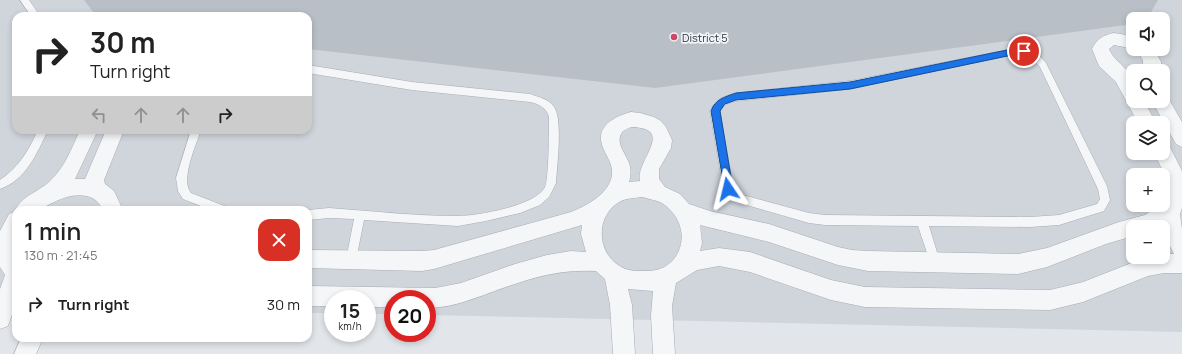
<!DOCTYPE html>
<meta charset="utf-8">
<style>
:root{--surface:#fff;--page:#f2f2f2;--text:#222;--muted:#767676}
body{margin:0;font-family:Manrope,sans-serif;background:var(--page);color:var(--text);height:100vh;display:flex;flex-direction:column;font-size:15px;white-space:nowrap}
*{box-sizing:border-box;margin:0}
p{font-size:13px;color:var(--muted)}
.icon{flex:none;width:22px;height:22px;fill:none;stroke:currentColor;stroke-width:2;stroke-linecap:round;stroke-linejoin:round}
.map{position:relative;flex:1;overflow:hidden}
.panel{position:absolute;left:12px;top:206px;width:300px;height:136px;display:flex;flex-direction:column;background:var(--surface);border-radius:12px;box-shadow:0 2px 6px #0003}
.panel>*{flex:none}
.guide{position:absolute;left:12px;top:12px;width:300px;height:122px;border-radius:12px;box-shadow:0 2px 6px #0003;background:#fff;color:var(--text);overflow:hidden}
.fabs{position:absolute;left:1126px;top:12px;display:grid;gap:8px}
.fabs a{display:grid;place-items:center;width:44px;height:44px;border-radius:8px;background:var(--surface);box-shadow:0 2px 6px #0003;font-size:20px}
.speed{position:absolute;left:324px;top:290px;display:flex;gap:8px;font-size:20px;font-weight:700;text-align:center}
.speed>*{display:grid;place-content:center;width:52px;height:52px;border-radius:50%;background:var(--surface);box-shadow:0 2px 6px #0003;line-height:1}
.speed small{font-size:10px;font-weight:400}
.speed .limit{border:6px solid #d22;background:#fff;color:#111}
.pin{position:absolute;display:grid;place-items:center;width:34px;height:34px;color:#fff;margin:-17px;border:2px solid #fff;border-radius:50%;box-shadow:0 1px 4px #0007}
.me{position:absolute;width:44px;margin:-22px;rotate:350deg;stroke-linejoin:round;filter:drop-shadow(0 0 3px #0008)}
.turn{display:flex;align-items:center;gap:14px;height:84px;padding:0 12px;font-size:18px}
.turn .icon{width:52px;height:52px;stroke-width:2.5}
.turn b{display:block;font-size:28px;line-height:34px}
.lanes{display:flex;align-items:center;height:38px;padding:0 12px;background:#0003;justify-content:center;gap:20px;direction:ltr}
.lanes .off{opacity:.35}
.round{display:grid;place-items:center;flex:none;width:42px;height:42px;border-radius:12px;background:var(--page)}
.overview{display:flex;align-items:center;justify-content:space-between;height:68px;padding:0 12px}
h1{font-size:24px;font-weight:600;line-height:30px}
ul{padding:0;list-style:none}
li{display:flex;align-items:center;gap:12px;height:60px;padding:0 12px}
li div{flex:1}
li b{display:block;font-size:15px}
li em{font-style:normal}
.map>svg:first-child{display:block}
</style>
<div class="map">
<svg width="1182" height="354" viewBox="0 0 1182 354">
<rect width="100%" height="100%" fill="#e2e6ea"/>
<path fill="#d0d5dc" fill-rule="evenodd" d="M0 0H1182V332L427 315V299H393V314H367V299H333V313H308V210H16V306H0ZM16 16H308V130H16ZM1133 19H1163V49H1133ZM1133 71H1163V101H1133ZM1133 123H1163V153H1133ZM1133 175H1163V205H1133ZM1133 227H1163V257H1133Z"/>
<polygon fill="#b9bfc7" points="84,0 1158,0 1147,19 1133,19 1133,24 655,88 308,49 308,16 96,16"/>
<g fill="none" stroke-linecap="round" stroke-linejoin="round">
<defs>
<g id="service">
<polygon points="20,0 29,0 40,16 31,16"/>
<path d="M1024 48 1037 53 1046 63 1107 186 1110 200 1104 211 1059 225 1030 227 929 226 940 262 939 266 935 267 931 266 930 262 918 226 825 225 809 223 736 202 732 201 724 192 710 111C715 99 724 96 736 93L850 81 1012 49ZM1023 54 1031 57 1040 67 1098 189 1100 199 1097 204 1059 215 1030 217 825 215 809 213 739 194 733 187 720 111 727 104 736 101 850 89 1012 55Z"/>
<path d="M308 65 412 82 530 94C538 97 549 99 554 107 563 119 557 166 556 183L549 197 540 205 520 213 486 221 458 226 364 220 356 260 355 264 351 265 347 264 346 260 354 219 329 218 308 220V210L329 208C371 211 415 216 457 216 477 216 536 206 545 187 549 178 549 130 549 117 547 108 539 104 530 102L412 90 308 73Z"/>
<path d="M38 130H48C37 153 26 180 0 189V180C19 167 29 150 38 130Z"/>
<path d="M191 130H201C196 145 180 180 191 193L227 207 228 210H211L183 199 178 191 176 178Z"/>
</g>
<g id="minor">
<path d="M1114 33 1133 36 1134 49 1114 45 1109 49C1114 62 1131 69 1133 82 1134 88 1133 95 1133 101H1144L1156 123H1138L1116 82 1099 66 1092 49C1097 39 1103 35 1114 33Z"/>
<polygon points="1136,49 1154,49 1161,62 1161,71 1143,71 1143,60"/>
<polygon points="1163,95 1167,96 1182,122 1182,147 1176,144 1152,101 1163,101"/>
<path d="M631 112 640 113 654 117 661 121 666 127 672 140 671 148 659 169V179L665 187 680 194 689 204 710 211 769 224 838 247 852 250 868 251 1018 254 1047 248 1119 222 1145 215 1160 205H1163L1168 197V186L1165 175 1154 153H1163V145L1170 147 1182 171V208L1180 214 1182 229V273H1164L1148 276 1083 302 1050 310 865 307 831 300 750 272 719 266 697 270 676 283 672 306 675 354H653L651 316 653 291 628 289 632 305 635 354H613L610 305 605 279 596 271C565 270 545 274 515 284 486 293 458 308 427 308V299H393V307H367V299H333V306H308V286L435 288 461 283 515 264 547 255 571 251 586 252 581 234 582 225 434 269 422 271 308 268V250L422 251 434 250 571 212C589 205 618 189 611 165 609 158 604 152 602 145 596 125 616 116 631 112ZM631 127C677 128 635 161 640 181L629 182C631 176 631 169 629 163 625 152 614 142 623 131ZM642 197C649 199 656 200 662 203 684 217 689 246 670 263 662 270 654 271 644 271 637 271 629 271 623 268 596 255 594 215 621 201 627 198 635 198 642 197ZM700 225 769 242 838 265 868 271 1018 274 1047 267 1106 244 1133 236V227H1163L1165 236 1174 254H1163V257H1147L1083 282 1050 290 865 287 831 280 750 252 719 248 700 251 702 243Z"/>
<path d="M80 130H98L75 179H85L106 130H124L104 180 105 184 114 191 123 210H103C94 189 69 194 52 203 47 205 43 209 38 210 31 211 23 210 16 210V303L8 326 0 329V289L5 275 0 267V231L9 214 16 211 15 210C22 196 40 191 50 181 65 167 72 148 80 130Z"/>
<polygon points="21,338 43,338 36,354 14,354"/>
</g>
</defs>
<use href="#service" stroke="#a7adb4" stroke-width="1"/>
<use href="#minor" stroke="#a7adb4" stroke-width="1"/>
<use href="#service" fill="#f4f6f8" fill-rule="evenodd"/>
<use href="#minor" fill="#f4f6f8" fill-rule="evenodd"/>
</g>
<path fill="#1a73e8" stroke="#114b97" d="M1024 48 1028 51 1024 54 1012 55 850 89 736 100 725 104 720 111 733 189 731 192H725L711 111C715 99 725 97 736 93L850 82 1012 49Z"/>
<circle fill="#d04666" stroke="#f1f4f8" stroke-width="1.5" cx="674" cy="37" r="4"/>
<g text-anchor="middle" dominant-baseline="central" stroke-width="3.5" stroke-linejoin="round" paint-order="stroke">
<g font-size="11" fill="#293542" stroke="#f1f4f8" text-anchor="start">
<text x="682" y="37">District 5</text>
</g>
</g>
</svg>
<div class="fabs">
<a><svg class="icon" aria-label="sound" viewBox="0 0 24 24"><path d="M4 9h4l5-4v14l-5-4H4zM17 9q2 3 0 6"/></svg></a>
<a><svg class="icon" aria-label="search" viewBox="0 0 24 24"><circle cx="10" cy="10" r="6"/><path d="M15 15l6 6"/></svg></a>
<a><svg class="icon" aria-label="layers" viewBox="0 0 24 24"><path d="M12 4l9 5-9 5-9-5zM3 14l9 5 9-5"/></svg></a>
<a>+</a>
<a>−</a>
</div>
<div class="speed"><div>15<small>km/h</small></div><div class="limit">20</div></div>
<div class="pin" style="left:1024px;top:51px;background:#d93025"><svg class="icon" aria-label="arrive" viewBox="0 0 24 24"><path d="M6 21V4h12l-3 4 3 4H6"/></svg></div>
<svg class="me" style="left:728px;top:189px" viewBox="-20 -20 40 40"><path d="M0-17L14 15 0 8-14 15z" fill="#1a73e8" stroke="#fff" stroke-width="4"/></svg>
<div class="guide">
<div class="turn"><svg class="icon" aria-label="right" viewBox="0 0 24 24"><path d="M7 20v-9h11M14 6l5 5-5 5"/></svg><div><b>30 m</b>Turn right</div></div>
<div class="lanes"><svg class="icon off" aria-label="left" viewBox="0 0 24 24"><path d="M17 20v-9H6M10 6l-5 5 5 5"/></svg><svg class="icon off" aria-label="ahead" viewBox="0 0 24 24"><path d="M12 20V5M6 11l6-6 6 6"/></svg><svg class="icon off" aria-label="ahead" viewBox="0 0 24 24"><path d="M12 20V5M6 11l6-6 6 6"/></svg><svg class="icon" aria-label="right" viewBox="0 0 24 24"><path d="M7 20v-9h11M14 6l5 5-5 5"/></svg></div>
</div>
<section class="panel">
<div class="overview"><div><h1>1 min</h1><p>130 m · 21:45</p></div><a class="round" style="background:#d93025;color:#fff"><svg class="icon" aria-label="close" viewBox="0 0 24 24"><path d="M6 6l12 12M18 6L6 18"/></svg></a></div>
<ul>
<li><svg class="icon" aria-label="right" viewBox="0 0 24 24"><path d="M7 20v-9h11M14 6l5 5-5 5"/></svg><div><b>Turn right</b></div><em>30 m</em></li>
</ul>
</section>
</div>
